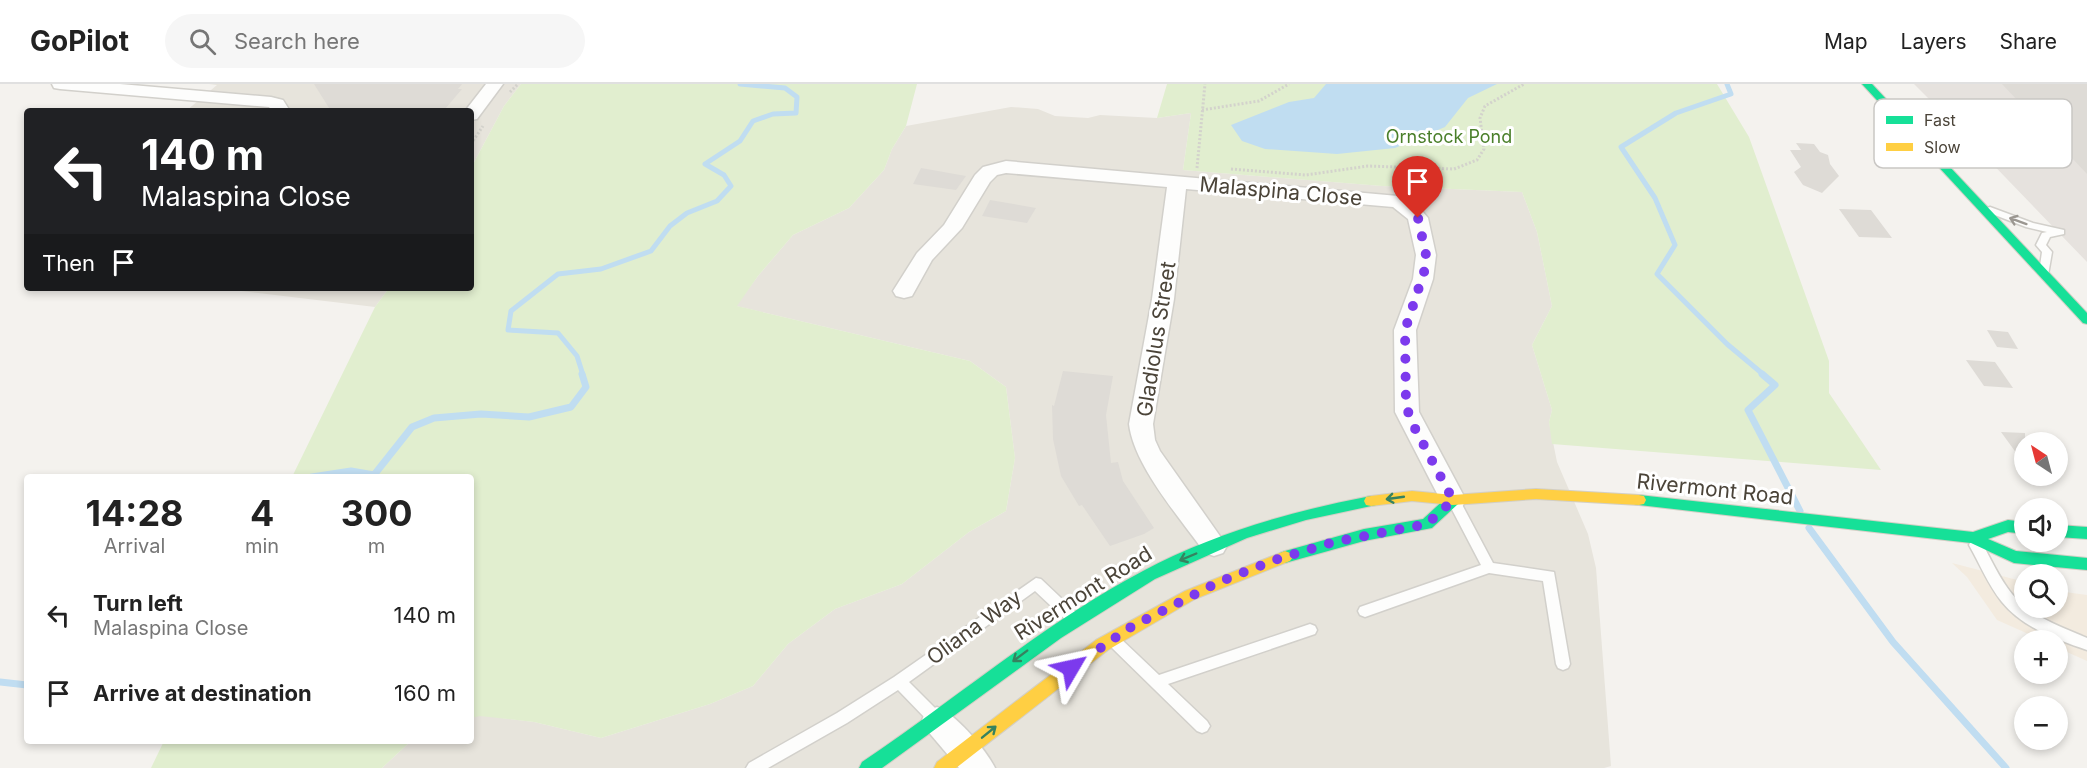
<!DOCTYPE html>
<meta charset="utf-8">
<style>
:root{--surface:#fff;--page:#f6f6f6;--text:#222;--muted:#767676;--line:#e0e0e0}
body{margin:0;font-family:Inter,sans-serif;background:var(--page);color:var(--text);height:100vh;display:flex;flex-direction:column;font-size:22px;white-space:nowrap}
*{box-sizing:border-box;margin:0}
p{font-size:20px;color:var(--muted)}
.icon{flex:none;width:33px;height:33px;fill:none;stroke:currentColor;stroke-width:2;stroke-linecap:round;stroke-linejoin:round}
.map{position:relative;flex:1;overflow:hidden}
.details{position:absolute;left:24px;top:390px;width:450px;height:270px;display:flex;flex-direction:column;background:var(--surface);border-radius:6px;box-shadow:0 3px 9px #0003}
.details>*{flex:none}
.top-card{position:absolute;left:24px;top:24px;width:450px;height:183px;border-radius:6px;box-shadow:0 3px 9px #0003;background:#202124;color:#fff;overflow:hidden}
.needle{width:39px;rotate:324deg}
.tools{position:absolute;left:2014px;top:348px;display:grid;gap:12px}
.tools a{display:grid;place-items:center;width:54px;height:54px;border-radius:50%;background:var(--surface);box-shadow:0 3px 9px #0003;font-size:30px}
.pin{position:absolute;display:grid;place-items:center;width:51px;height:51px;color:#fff;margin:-62px -26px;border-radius:50% 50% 50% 0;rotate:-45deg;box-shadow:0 0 6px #0007}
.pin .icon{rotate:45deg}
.me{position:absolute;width:66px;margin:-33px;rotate:54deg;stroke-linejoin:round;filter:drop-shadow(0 0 4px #0008)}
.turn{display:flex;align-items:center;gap:21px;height:126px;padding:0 18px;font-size:27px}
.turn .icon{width:78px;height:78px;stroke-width:2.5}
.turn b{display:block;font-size:42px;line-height:51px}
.then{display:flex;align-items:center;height:57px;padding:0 18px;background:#0003;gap:12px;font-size:22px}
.eta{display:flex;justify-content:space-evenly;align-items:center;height:102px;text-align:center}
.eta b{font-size:36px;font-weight:700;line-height:42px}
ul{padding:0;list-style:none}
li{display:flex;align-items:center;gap:18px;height:78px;padding:0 18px}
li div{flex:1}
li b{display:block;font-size:22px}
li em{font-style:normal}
header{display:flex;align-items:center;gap:36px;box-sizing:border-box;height:84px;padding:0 30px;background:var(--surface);border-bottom:2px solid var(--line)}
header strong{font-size:28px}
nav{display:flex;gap:33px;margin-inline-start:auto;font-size:21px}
.search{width:420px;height:54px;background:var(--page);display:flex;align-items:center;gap:15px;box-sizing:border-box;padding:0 21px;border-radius:33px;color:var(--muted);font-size:22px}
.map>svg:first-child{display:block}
</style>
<header>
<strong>GoPilot</strong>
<div class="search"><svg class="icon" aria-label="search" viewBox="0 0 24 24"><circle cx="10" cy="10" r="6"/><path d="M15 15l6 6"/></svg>Search here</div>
<nav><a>Map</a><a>Layers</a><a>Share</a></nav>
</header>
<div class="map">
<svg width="2087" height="684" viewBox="0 0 2087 684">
<rect width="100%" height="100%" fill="#f4f2ee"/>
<g fill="#e7e4dc">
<polygon points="209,0 521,0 504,22 471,84 471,27 186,27 217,1"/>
<polygon points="1011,23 1038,25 1055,32 1088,34 1100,31 1157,34 1191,29 1183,86 1382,102 1522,108 1537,148 1552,222 1532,261 1552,326 1549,338 1557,378 1588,450 1596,484 1611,682 1604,684 382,684 411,657 471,657 471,634 480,631 534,638 601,654 710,620 753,602 788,560 835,525 902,500 969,448 1006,427 1015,374 1006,303 970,277 736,222 758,192 793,151 849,124 884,86 892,65 906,42"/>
<polygon points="216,204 389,204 375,223"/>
</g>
<polygon fill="#f3ebdf" points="1952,479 2025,498 2025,524 2058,524 2058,507 2087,511 2087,577 2058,564 2058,556 2042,556 1997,536 1967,493"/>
<polygon fill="#e6e2de" points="1914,0 2087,0 2087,178 1951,37"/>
<g fill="#e1eecf">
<polygon points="521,0 917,0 906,42 892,65 884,86 849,124 793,151 758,192 737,222 970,277 1006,303 1015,374 1006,427 969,448 902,500 835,525 788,560 753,602 710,620 601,654 534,638 480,632 471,634 471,393 292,393 375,223 389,204 471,204 471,84 504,22"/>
<polygon points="1167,0 1717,0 1749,53 1829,277 1829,309 1881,386 1552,360 1549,338 1552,326 1532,261 1552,222 1537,148 1522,108 1382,102 1183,86 1191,29 1157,34"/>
<polygon points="164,657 411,657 382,684 151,684"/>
</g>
<polygon fill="#c0ddf1" points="1326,0 1497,0 1468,14 1445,43 1395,64 1337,70 1265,65 1242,57 1231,41 1289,18 1314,14"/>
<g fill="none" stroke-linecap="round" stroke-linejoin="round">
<g stroke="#c0ddf1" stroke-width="5">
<polyline points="1727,0 1731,10 1676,29 1621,63 1655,114 1675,161 1657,190 1727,260 1764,291"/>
<polyline points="583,291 577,272 558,249 508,246 511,227 558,190 601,185 651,167 670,142 687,129 717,117 731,102 724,91 705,80 740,57 753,37 773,30 796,29 797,13 785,4 740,0"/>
</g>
<g stroke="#c0ddf1" stroke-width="7">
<polyline points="1762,290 1775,301 1748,326 1800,427"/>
<polyline points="312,393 351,387 374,391 412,343 434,334 481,330 529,333 571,323 586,303 582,290"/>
<polyline points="1809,444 1893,558 2006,684"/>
<polyline points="0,598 27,601"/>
</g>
</g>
<g fill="#dedbd6">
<polygon points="314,0 462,0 458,5 462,5 445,25 439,27 331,27"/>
<polygon points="2002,0 2087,0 2087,90"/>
<polygon points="1796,59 1814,60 1820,68 1828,71 1830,80 1839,92 1822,109 1803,101 1794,88 1801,83 1790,66 1801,66"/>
<polygon points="921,84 966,92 956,106 913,100"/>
<polygon points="990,116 1036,124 1027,139 982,132"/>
<polygon points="1839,125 1871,126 1892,154 1859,153"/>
<polygon points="1987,246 2008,248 2018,265 1997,263"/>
<polygon points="1966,276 1995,278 2013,304 1984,302"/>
<polygon points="1063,287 1113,292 1106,331 1111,379 1118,378 1123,397 1154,444 1144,450 1110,462 1082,421 1079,422 1061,392 1053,355 1052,321 1054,322"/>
<polygon points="2001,348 2025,349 2025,381"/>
</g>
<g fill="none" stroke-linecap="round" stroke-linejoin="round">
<defs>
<g id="lane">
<polygon points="1990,123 2033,139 2064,146 2064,150 2050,153 2046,161 2052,168 2048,191 2044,192 2039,189 2042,168 2036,161 2042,149 2047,148 2026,143 1987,128 1987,124"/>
<polygon points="1453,411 1458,413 1493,479 1554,488 1570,580 1568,584 1563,586 1558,584 1556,580 1543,497 1489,489 1365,533 1360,531 1358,527 1360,523 1481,481 1447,416 1448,413"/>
<path d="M1976 456 1981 457C1991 475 1999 494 2012 510 2031 533 2060 542 2087 554V566C2057 556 2022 543 2002 518 1988 501 1980 480 1969 461L1971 457Z"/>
<polygon points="1036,494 1041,495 1079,531 1081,535 1079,539 1074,541 1069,539 1035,507 909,598 939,628 941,633 939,638 934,640 929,638 898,606 847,639 768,684 746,684 749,679 837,629 894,593"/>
<polygon points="1310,540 1315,542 1317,546 1315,550 1168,600 1207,637 1210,642 1207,647 1202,649 1197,647 1110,562 1108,558 1110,554 1115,552 1120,554 1159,591"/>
</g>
<g id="street">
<polygon points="52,0 120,0 271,13 283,16 290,27 272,27 269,23 60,5 54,4"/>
<polygon points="486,0 503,0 477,35 471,36 471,27 465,27"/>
<path d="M1006 77 1398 112 1417 121 1428 134 1436 171 1433 195 1416 246 1419 328 1466 416 1462 423 1453 426 1444 423 1395 328 1394 246 1413 195 1416 171 1408 135 1393 123 1186 105 1174 215 1153 340 1155 356 1160 367 1227 462 1223 469 1214 472 1205 469C1180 434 1134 382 1129 340L1152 215 1167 103 1006 89 997 91 990 98 962 144 932 176 912 212 904 214 896 212 893 207 917 169 944 141 975 91 983 83Z"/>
<path d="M937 623C956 630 986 666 995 684H959L926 645 922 636 926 627Z"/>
</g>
<g id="fast">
<polygon points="1862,0 1872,0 2087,229 2087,240 2083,239"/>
<polygon points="1453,411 1458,412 1460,416 1458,420 1432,444 1364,457 1285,479 1280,477 1277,473 1280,469 1285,467 1364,445 1423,435 1448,412"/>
<polygon points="1639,411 1973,448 2008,436 2025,438 2025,450 2008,448 1988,455 2016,467 2087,474 2087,486 2014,479 1971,459 1639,421 1634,420 1632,416 1634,412"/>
<path d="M1371 412 1376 413 1378 417 1376 421 1306 436 1247 454 1155 495 1061 554 882 684H859L862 678C956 615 1043 540 1143 487 1214 449 1292 427 1371 412Z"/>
<polygon points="2058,441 2087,443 2087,455 2058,453"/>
</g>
<g id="slow">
<polygon points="1536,405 1639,411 1644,412 1646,416 1644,420 1639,421 1536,415 1453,421 1412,417 1371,422 1366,421 1364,417 1366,413 1371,412 1412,407 1453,411"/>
<polygon points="1285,467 1290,469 1293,473 1290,477 1195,515 1108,566 956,684 934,684 937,678 1096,556 1185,507"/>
</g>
</defs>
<use href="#lane" stroke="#d2d0cb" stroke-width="3"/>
<use href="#street" stroke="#d2d0cb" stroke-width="3"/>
<use href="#fast" stroke="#d3cfc5" stroke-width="2"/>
<use href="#slow" stroke="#d3cfc5" stroke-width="2"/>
<g stroke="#d3d2cc" stroke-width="3" stroke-dasharray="2 2" stroke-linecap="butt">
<polyline points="510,8 518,0"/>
<polyline points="1202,26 1259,17 1289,0"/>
<polyline points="471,60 483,42"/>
<polyline points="1197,84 1205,0"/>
<polyline points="1231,85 1306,91 1368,82 1454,85 1477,76 1484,65 1480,34 1485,22 1524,0"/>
</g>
<use href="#lane" fill="#fdfdfc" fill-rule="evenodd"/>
<use href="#street" fill="#fdfdfc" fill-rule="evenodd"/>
<use href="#fast" fill="#16e098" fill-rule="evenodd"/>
<use href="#slow" fill="#ffcf43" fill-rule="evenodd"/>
</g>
<defs><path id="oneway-shaft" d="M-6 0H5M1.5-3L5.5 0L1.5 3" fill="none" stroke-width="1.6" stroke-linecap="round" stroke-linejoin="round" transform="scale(1.5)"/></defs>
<use stroke="#9b9791" href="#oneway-shaft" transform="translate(2018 137) rotate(-160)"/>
<g stroke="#36825f">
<use href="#oneway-shaft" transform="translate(1395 414) rotate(172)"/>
<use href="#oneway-shaft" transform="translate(1188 473) rotate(157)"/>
<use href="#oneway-shaft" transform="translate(1020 572) rotate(143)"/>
<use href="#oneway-shaft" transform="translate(989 648) rotate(-39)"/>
</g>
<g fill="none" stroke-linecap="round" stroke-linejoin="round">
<polyline stroke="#7c3aed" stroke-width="10" stroke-dasharray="0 18" points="1071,584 1131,543 1219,498 1275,476 1334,458 1427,440 1453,416 1411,337 1406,321 1405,246 1425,185 1426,171 1418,134"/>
</g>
<g text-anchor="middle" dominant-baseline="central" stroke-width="6" stroke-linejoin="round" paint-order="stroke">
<g font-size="18" fill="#4a7f2a" stroke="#fff">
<text x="1449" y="52">Ornstock Pond</text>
</g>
<g font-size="21" fill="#4b4439" stroke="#fff">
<text transform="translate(1281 107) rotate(5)">Malaspina Close</text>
<text transform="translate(1156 255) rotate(-81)">Gladiolus Street</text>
<text transform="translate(1715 405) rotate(6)">Rivermont Road</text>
<text transform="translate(1083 509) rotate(-32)">Rivermont Road</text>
<text transform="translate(974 543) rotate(-36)">Oliana Way</text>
</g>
</g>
<rect x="1874" y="15" width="198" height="69" rx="9" fill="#fff" stroke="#c9c7c4" stroke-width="1.5"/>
<rect x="1886" y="32" width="27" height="8" fill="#16e098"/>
<rect x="1886" y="59" width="27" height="8" fill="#ffcf43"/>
<g font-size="16" fill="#4b4439">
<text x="1924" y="42">Fast</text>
<text x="1924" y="69">Slow</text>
</g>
</svg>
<div class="tools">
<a><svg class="needle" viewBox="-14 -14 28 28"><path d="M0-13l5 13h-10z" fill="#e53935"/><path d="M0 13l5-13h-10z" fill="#767676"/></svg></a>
<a><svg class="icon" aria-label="sound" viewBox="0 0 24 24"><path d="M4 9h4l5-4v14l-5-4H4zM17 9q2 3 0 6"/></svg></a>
<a><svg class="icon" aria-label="search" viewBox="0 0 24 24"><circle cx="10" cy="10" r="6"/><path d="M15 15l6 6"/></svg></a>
<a>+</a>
<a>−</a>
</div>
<div class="pin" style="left:1418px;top:134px;background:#d93025"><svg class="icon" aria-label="arrive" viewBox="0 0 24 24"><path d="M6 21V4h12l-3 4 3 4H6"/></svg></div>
<svg class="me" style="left:1071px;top:584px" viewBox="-20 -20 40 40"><path d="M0-17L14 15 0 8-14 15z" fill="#7c3aed" stroke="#fff" stroke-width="4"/></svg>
<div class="top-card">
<div class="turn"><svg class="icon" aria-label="left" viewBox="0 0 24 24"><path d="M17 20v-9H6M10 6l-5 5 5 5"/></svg><div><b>140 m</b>Malaspina Close</div></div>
<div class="then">Then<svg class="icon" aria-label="arrive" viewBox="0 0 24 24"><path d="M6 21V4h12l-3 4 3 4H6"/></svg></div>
</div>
<section class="details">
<div class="eta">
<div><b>14:28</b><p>Arrival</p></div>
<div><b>4</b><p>min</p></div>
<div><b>300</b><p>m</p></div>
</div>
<ul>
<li><svg class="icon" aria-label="left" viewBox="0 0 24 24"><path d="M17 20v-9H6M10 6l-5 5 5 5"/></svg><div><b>Turn left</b><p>Malaspina Close</p></div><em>140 m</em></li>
<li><svg class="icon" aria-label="arrive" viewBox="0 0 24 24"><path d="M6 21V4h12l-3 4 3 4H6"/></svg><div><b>Arrive at destination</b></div><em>160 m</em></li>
</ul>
</section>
</div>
